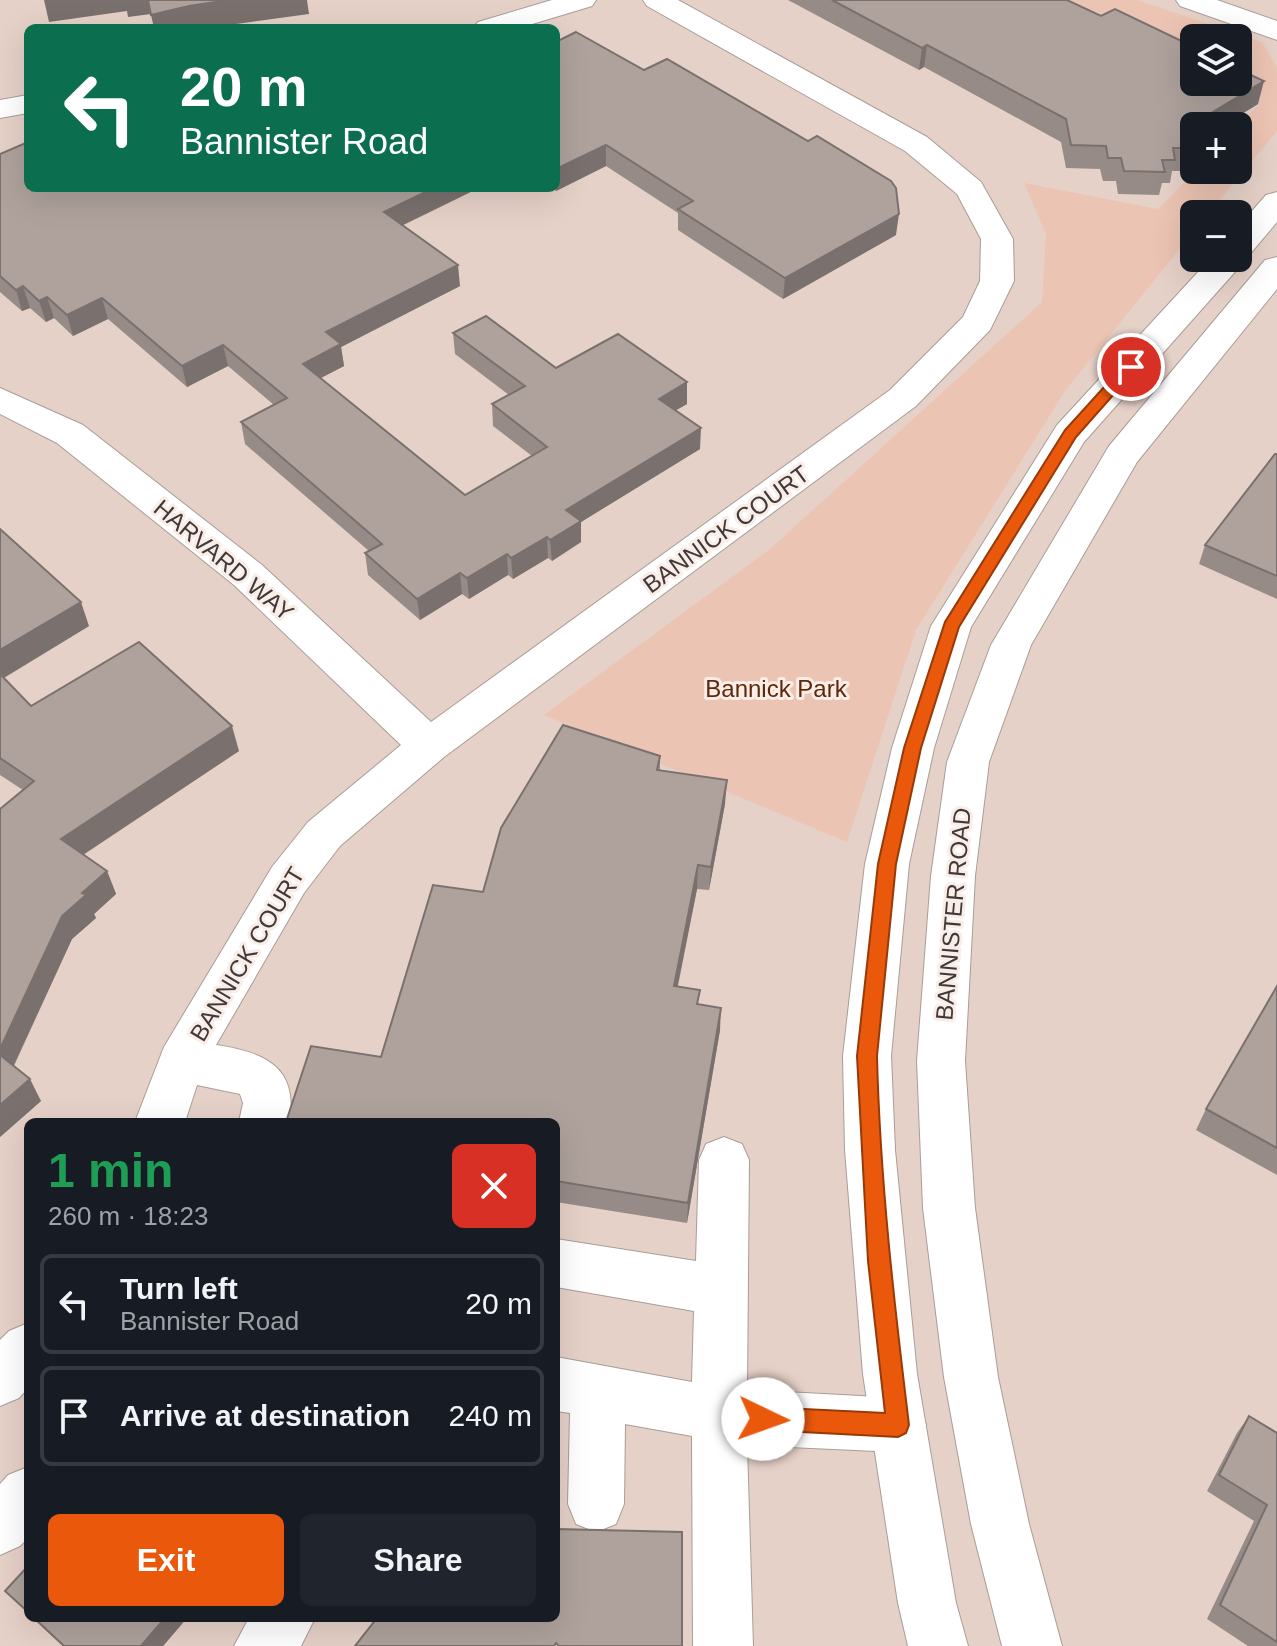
<!DOCTYPE html>
<meta charset="utf-8">
<style>
:root{--surface:#171b24;--page:#20242c;--text:#f1f3f6;--muted:#9ea1a6;--line:#363941;--accent:#ea580c}
body{margin:0;font-family:Arial,sans-serif;background:var(--page);color:var(--text);height:100vh;display:flex;flex-direction:column;font-size:30px;white-space:nowrap}
*{box-sizing:border-box;margin:0}
p{font-size:26px;color:var(--muted)}
.icon{flex:none;width:44px;height:44px;fill:none;stroke:currentColor;stroke-width:2;stroke-linecap:round;stroke-linejoin:round}
.map{position:relative;flex:1;overflow:hidden}
.details{position:absolute;left:24px;top:1118px;width:536px;height:504px;display:flex;flex-direction:column;background:var(--surface);border-radius:12px;box-shadow:0 8px 32px #0002}
.details>*{flex:none}
.hud{position:absolute;left:24px;top:24px;width:536px;height:168px;border-radius:12px;box-shadow:0 8px 32px #0002;background:#0b6e4f;color:#fff;overflow:hidden}
.tools{position:absolute;left:1180px;top:24px;display:grid;gap:16px}
.tools a{display:grid;place-items:center;width:72px;height:72px;border-radius:12px;background:var(--surface);box-shadow:0 8px 32px #0002;font-size:40px}
.pin{position:absolute;display:grid;place-items:center;width:68px;height:68px;color:#fff;margin:-34px;border:4px solid #fff;border-radius:50%;box-shadow:0 2px 8px #0007}
.me{position:absolute;width:88px;margin:-44px;rotate:93deg;stroke-linejoin:round;filter:drop-shadow(0 0 6px #0008)}
.turn{display:flex;align-items:center;gap:28px;height:168px;padding:0 24px;font-size:36px}
.turn .icon{width:104px;height:104px;stroke-width:2.5}
.turn b{display:block;font-size:56px;line-height:68px}
.round{display:grid;place-items:center;flex:none;width:84px;height:84px;border-radius:12px;background:var(--page)}
.head{display:flex;align-items:center;justify-content:space-between;height:136px;padding:0 24px}
h1{font-size:48px;font-weight:700;line-height:60px;color:#1e9e55}
.primary-button{display:flex;gap:16px;margin-top:auto;padding:16px 24px}
.primary-button a{flex:1;height:92px;border-radius:12px;background:var(--accent);color:#fff;font-size:32px;font-weight:700;line-height:92px;text-align:center}
.primary-button a+a{background:var(--page);color:var(--text)}
ul{padding:0;list-style:none}
li{display:flex;align-items:center;gap:24px;height:100px;margin:0 16px 12px;padding:0 8px;border:4px solid var(--line);border-radius:12px}
li div{flex:1}
li b{display:block;font-size:30px}
li em{font-style:normal}
.map>svg:first-child{display:block}
</style>
<div class="map">
<svg width="1277" height="1646" viewBox="0 0 1277 1646">
<rect width="100%" height="100%" fill="#ecdfd9"/>
<path fill="#e6d1c8" fill-rule="evenodd" d="M0 0H1277V1646H0ZM28 28H556V188H28ZM1194 38H1238V82H1194ZM1194 126H1238V170H1194ZM1194 214H1238V258H1194ZM28 1122H556V1618H28Z"/>
<polygon fill="#ecc4b3" points="1043,0 1137,0 1262,42 1277,68 1277,131 1208,214 1194,214 1194,231 1065,391 916,630 847,842 544,715 770,549 1042,302 1046,234 1024,183 1158,209 1196,170 1238,170 1238,126 1259,105 1238,76 1238,38 1194,38 1194,50"/>
<g fill="none" stroke-linecap="round" stroke-linejoin="round">
<defs>
<g id="minor">
<polygon points="552,0 596,0 592,6 519,28 473,28 478,22"/>
<path d="M643 0H678L927 137 981 182 1013 239 1014 281 990 330 916 406 444 757 340 846 304 893 216 1045C264 1052 299 1067 289 1122H239L243 1103 240 1094 197 1085 185 1122H135L164 1047 272 867 308 822 401 745 234 585 57 443 0 414V388L83 425 262 565 431 722 890 390 963 317 980 281 981 239 957 194 905 151 647 6Z"/>
<polygon points="1176,0 1217,0 1277,21 1277,40 1180,6"/>
<polygon points="28,95 28,113 0,118 0,100"/>
<polygon points="724,1137 742,1144 749,1160 747,1390 898,1398 918,1406 926,1425 918,1444 898,1452 747,1445 753,1646 693,1646 692,1436 625,1424 624,1504 616,1524 596,1532 576,1524 568,1504 570,1413 556,1411 556,1357 692,1382 694,1311 556,1287 556,1239 696,1261 699,1160 706,1144"/>
<polygon points="28,1323 28,1388 19,1398 0,1406 0,1340 9,1331"/>
<polygon points="28,1467 28,1538 20,1546 0,1555 0,1484 8,1475"/>
<polygon points="249,1618 315,1618 301,1646 234,1646"/>
</g>
<g id="major">
<polygon points="1277,192 1277,222 1250,254 1244,255 1246,258 1241,265 1084,442 971,627 934,748 909,864 891,1056 895,1150 917,1374 956,1603 968,1646 908,1646 898,1603 863,1374 845,1150 843,1056 865,864 892,748 931,626 1057,425 1211,258 1238,258 1238,227 1266,195"/>
<polygon points="1277,257 1277,289 1137,462 1031,645 989,762 975,876 965,1061 975,1208 998,1377 1029,1524 1062,1646 1002,1646 971,1524 944,1377 923,1208 917,1061 931,876 947,762 991,645 1109,446 1265,260"/>
</g>
</defs>
<use href="#minor" stroke="#a99d97" stroke-width="2"/>
<use href="#major" stroke="#a99d97" stroke-width="2"/>
<use href="#minor" fill="#fff" fill-rule="evenodd"/>
<use href="#major" fill="#fff" fill-rule="evenodd"/>
</g>
<g fill="#968b87">
<polygon points="788,0 1067,0 1258,104 1222,126 1194,126 1194,144 1190,160 1184,159 1181,171 1172,171 1170,183 1162,183 1159,195 1118,194 1116,181 1103,181 1100,169 1066,168 1061,142 924,67 919,70"/>
<polygon points="556,41 896,235 783,299 678,230 678,213 606,166 556,191 552,188 556,188"/>
<polygon points="0,154 28,188 403,225 460,286 341,347 344,366 321,378 465,495 532,456 493,426 492,404 509,395 455,354 453,333 556,368 687,404 676,410 700,449 581,522 581,542 552,561 548,558 513,579 508,575 469,599 462,594 420,620 368,575 365,553 369,551 245,444 241,422 274,405 228,366 187,387 108,319 73,336 54,318 46,322 30,308 22,311 0,292"/>
<polygon points="1277,454 1277,599 1199,564 1205,545"/>
<polygon points="0,529 89,626 4,678 31,706 239,751 83,854 107,871 116,894 94,914 96,918 72,939 14,1066 41,1101 0,1137 0,809 23,790 0,775"/>
<polygon points="660,756 660,771 725,804 709,890 697,889 678,986 699,1004 720,1030 687,1223 556,1202 556,1122 381,1057 483,892"/>
<polygon points="1277,986 1277,1175 1196,1130 1206,1109"/>
<polygon points="1249,1416 1277,1433 1277,1646 1248,1646 1207,1619 1254,1521 1207,1491 1237,1433"/>
<polygon points="33,1618 187,1618 163,1646 63,1646"/>
</g>
<g fill="#7a716e">
<polygon points="44,0 148,0 151,14 128,17 127,11 49,22"/>
<polygon points="229,0 307,0 309,14 208,28 154,28 151,15 189,6"/>
<polygon points="927,45 924,67 919,70 922,48"/>
<polygon points="1264,81 1258,104 1222,126 1194,126 1194,137 1193,124"/>
<polygon points="606,145 606,166 556,191 556,169"/>
<polygon points="434,188 479,188 387,233 384,212"/>
<polygon points="899,214 896,235 783,299 785,278"/>
<polygon points="458,265 460,286 341,347 344,366 307,385 303,364 326,332"/>
<polygon points="23,286 30,308 22,311 16,290"/>
<polygon points="47,297 54,318 46,322 39,301"/>
<polygon points="102,298 108,319 73,336 67,315"/>
<polygon points="223,345 228,366 187,387 182,366"/>
<polygon points="687,382 687,404 659,420 659,399"/>
<polygon points="701,428 700,449 581,522 581,542 552,561 550,540 566,510"/>
<polygon points="547,537 548,558 513,579 511,558"/>
<polygon points="507,554 508,575 469,599 467,578"/>
<polygon points="460,573 462,594 420,620 417,599"/>
<polygon points="81,602 89,626 0,680 0,650"/>
<polygon points="232,726 239,751 71,863 61,839"/>
<polygon points="727,780 725,804 709,890 711,867"/>
<polygon points="698,865 697,889 673,1008 674,986"/>
<polygon points="107,871 116,894 94,914 96,918 72,939 9,1075 0,1058 0,1049 62,916 82,893"/>
<polygon points="721,1008 720,1030 687,1223 688,1203"/>
<polygon points="30,1079 41,1101 0,1137 0,1105"/>
<polygon points="165,1618 187,1618 163,1646 141,1646"/>
</g>
<g fill="#afa29d" stroke="#7a716e" stroke-width="2">
<polygon points="148,0 229,0 189,6 151,15"/>
<polygon points="832,0 1067,0 1101,16 1115,9 1194,47 1194,82 1238,82 1238,69 1264,81 1193,124 1194,137 1184,136 1187,148 1173,148 1175,160 1162,160 1165,172 1124,171 1121,158 1108,158 1106,146 1071,145 1066,119 927,45 922,48"/>
<polygon points="576,32 644,70 667,59 808,141 817,136 891,181 896,188 899,214 785,278 678,209 693,201 606,145 556,169 556,41 558,41"/>
<polygon points="28,142 28,188 434,188 384,212 458,265 326,332 341,344 303,364 465,495 547,447 492,404 525,386 453,333 486,316 556,368 618,334 687,382 659,399 701,428 566,510 581,521 550,540 547,537 511,558 507,554 467,578 460,573 417,599 365,553 382,544 241,422 287,398 223,345 182,366 102,298 67,315 47,297 39,301 23,286 16,290 0,276 0,154"/>
<polygon points="1275,454 1277,454 1277,576 1205,545"/>
<polygon points="0,529 81,602 0,650"/>
<polygon points="139,642 232,726 61,839 107,871 82,893 86,895 62,916 0,1049 0,809 34,781 0,758 0,674 31,706"/>
<polygon points="563,725 660,756 657,770 727,780 711,867 698,865 674,986 700,990 697,1004 721,1008 688,1203 556,1181 556,1122 286,1122 311,1046 381,1057 433,885 483,892 501,828"/>
<polygon points="1277,986 1277,1148 1206,1109"/>
<polygon points="0,1055 30,1079 0,1105"/>
<polygon points="1249,1416 1277,1433 1277,1642 1220,1605 1267,1505 1219,1475"/>
<polygon points="556,1529 682,1532 682,1646 559,1646 556,1643 554,1646 355,1646 377,1618 556,1618"/>
<polygon points="28,1566 28,1612 5,1591"/>
<polygon points="34,1618 165,1618 141,1646 64,1646"/>
</g>
<path fill="#ea580c" stroke="#983908" stroke-width="2" d="M1131 363 1138 367 1076 437 959 627 921 748 896 864 877 1056C880 1180 894 1302 909 1425L906 1433 898 1437 763 1430 755 1427 751 1419 755 1411 763 1407 885 1413 868 1261 857 1056 878 864 904 748 945 622 1065 430 1125 364Z"/>
<g text-anchor="middle" dominant-baseline="central" stroke-width="6" stroke-linejoin="round" paint-order="stroke">
<g font-size="24" fill="#3f3937" stroke="#faece6">
<text transform="translate(726 529) rotate(-36)">BANNICK COURT</text>
<text transform="translate(224 560) rotate(40)">HARVARD WAY</text>
<text transform="translate(953 914) rotate(-85)">BANNISTER ROAD</text>
<text transform="translate(247 954) rotate(-59)">BANNICK COURT</text>
</g>
<g font-size="24" fill="#5e270b" stroke="#faece6">
<text x="776" y="688">Bannick Park</text>
</g>
</g>
</svg>
<div class="tools">
<a><svg class="icon" aria-label="layers" viewBox="0 0 24 24"><path d="M12 4l9 5-9 5-9-5zM3 14l9 5 9-5"/></svg></a>
<a>+</a>
<a>−</a>
</div>
<div class="pin" style="left:1131px;top:367px;background:#d93025"><svg class="icon" aria-label="arrive" viewBox="0 0 24 24"><path d="M6 21V4h12l-3 4 3 4H6"/></svg></div>
<svg class="me" style="left:763px;top:1419px" viewBox="-20 -20 40 40"><circle r="19" fill="#fff"/><path d="M0-13L10 11 0 6-10 11z" fill="#ea580c"/></svg>
<div class="hud">
<div class="turn"><svg class="icon" aria-label="left" viewBox="0 0 24 24"><path d="M17 20v-9H6M10 6l-5 5 5 5"/></svg><div><b>20 m</b>Bannister Road</div></div>
</div>
<section class="details">
<div class="head"><div><h1>1 min</h1><p>260 m · 18:23</p></div><a class="round" style="background:#d93025;color:#fff"><svg class="icon" aria-label="close" viewBox="0 0 24 24"><path d="M6 6l12 12M18 6L6 18"/></svg></a></div>
<ul>
<li><svg class="icon" aria-label="left" viewBox="0 0 24 24"><path d="M17 20v-9H6M10 6l-5 5 5 5"/></svg><div><b>Turn left</b><p>Bannister Road</p></div><em>20 m</em></li>
<li><svg class="icon" aria-label="arrive" viewBox="0 0 24 24"><path d="M6 21V4h12l-3 4 3 4H6"/></svg><div><b>Arrive at destination</b></div><em>240 m</em></li>
</ul>
<div class="primary-button"><a>Exit</a><a>Share</a></div>
</section>
</div>
